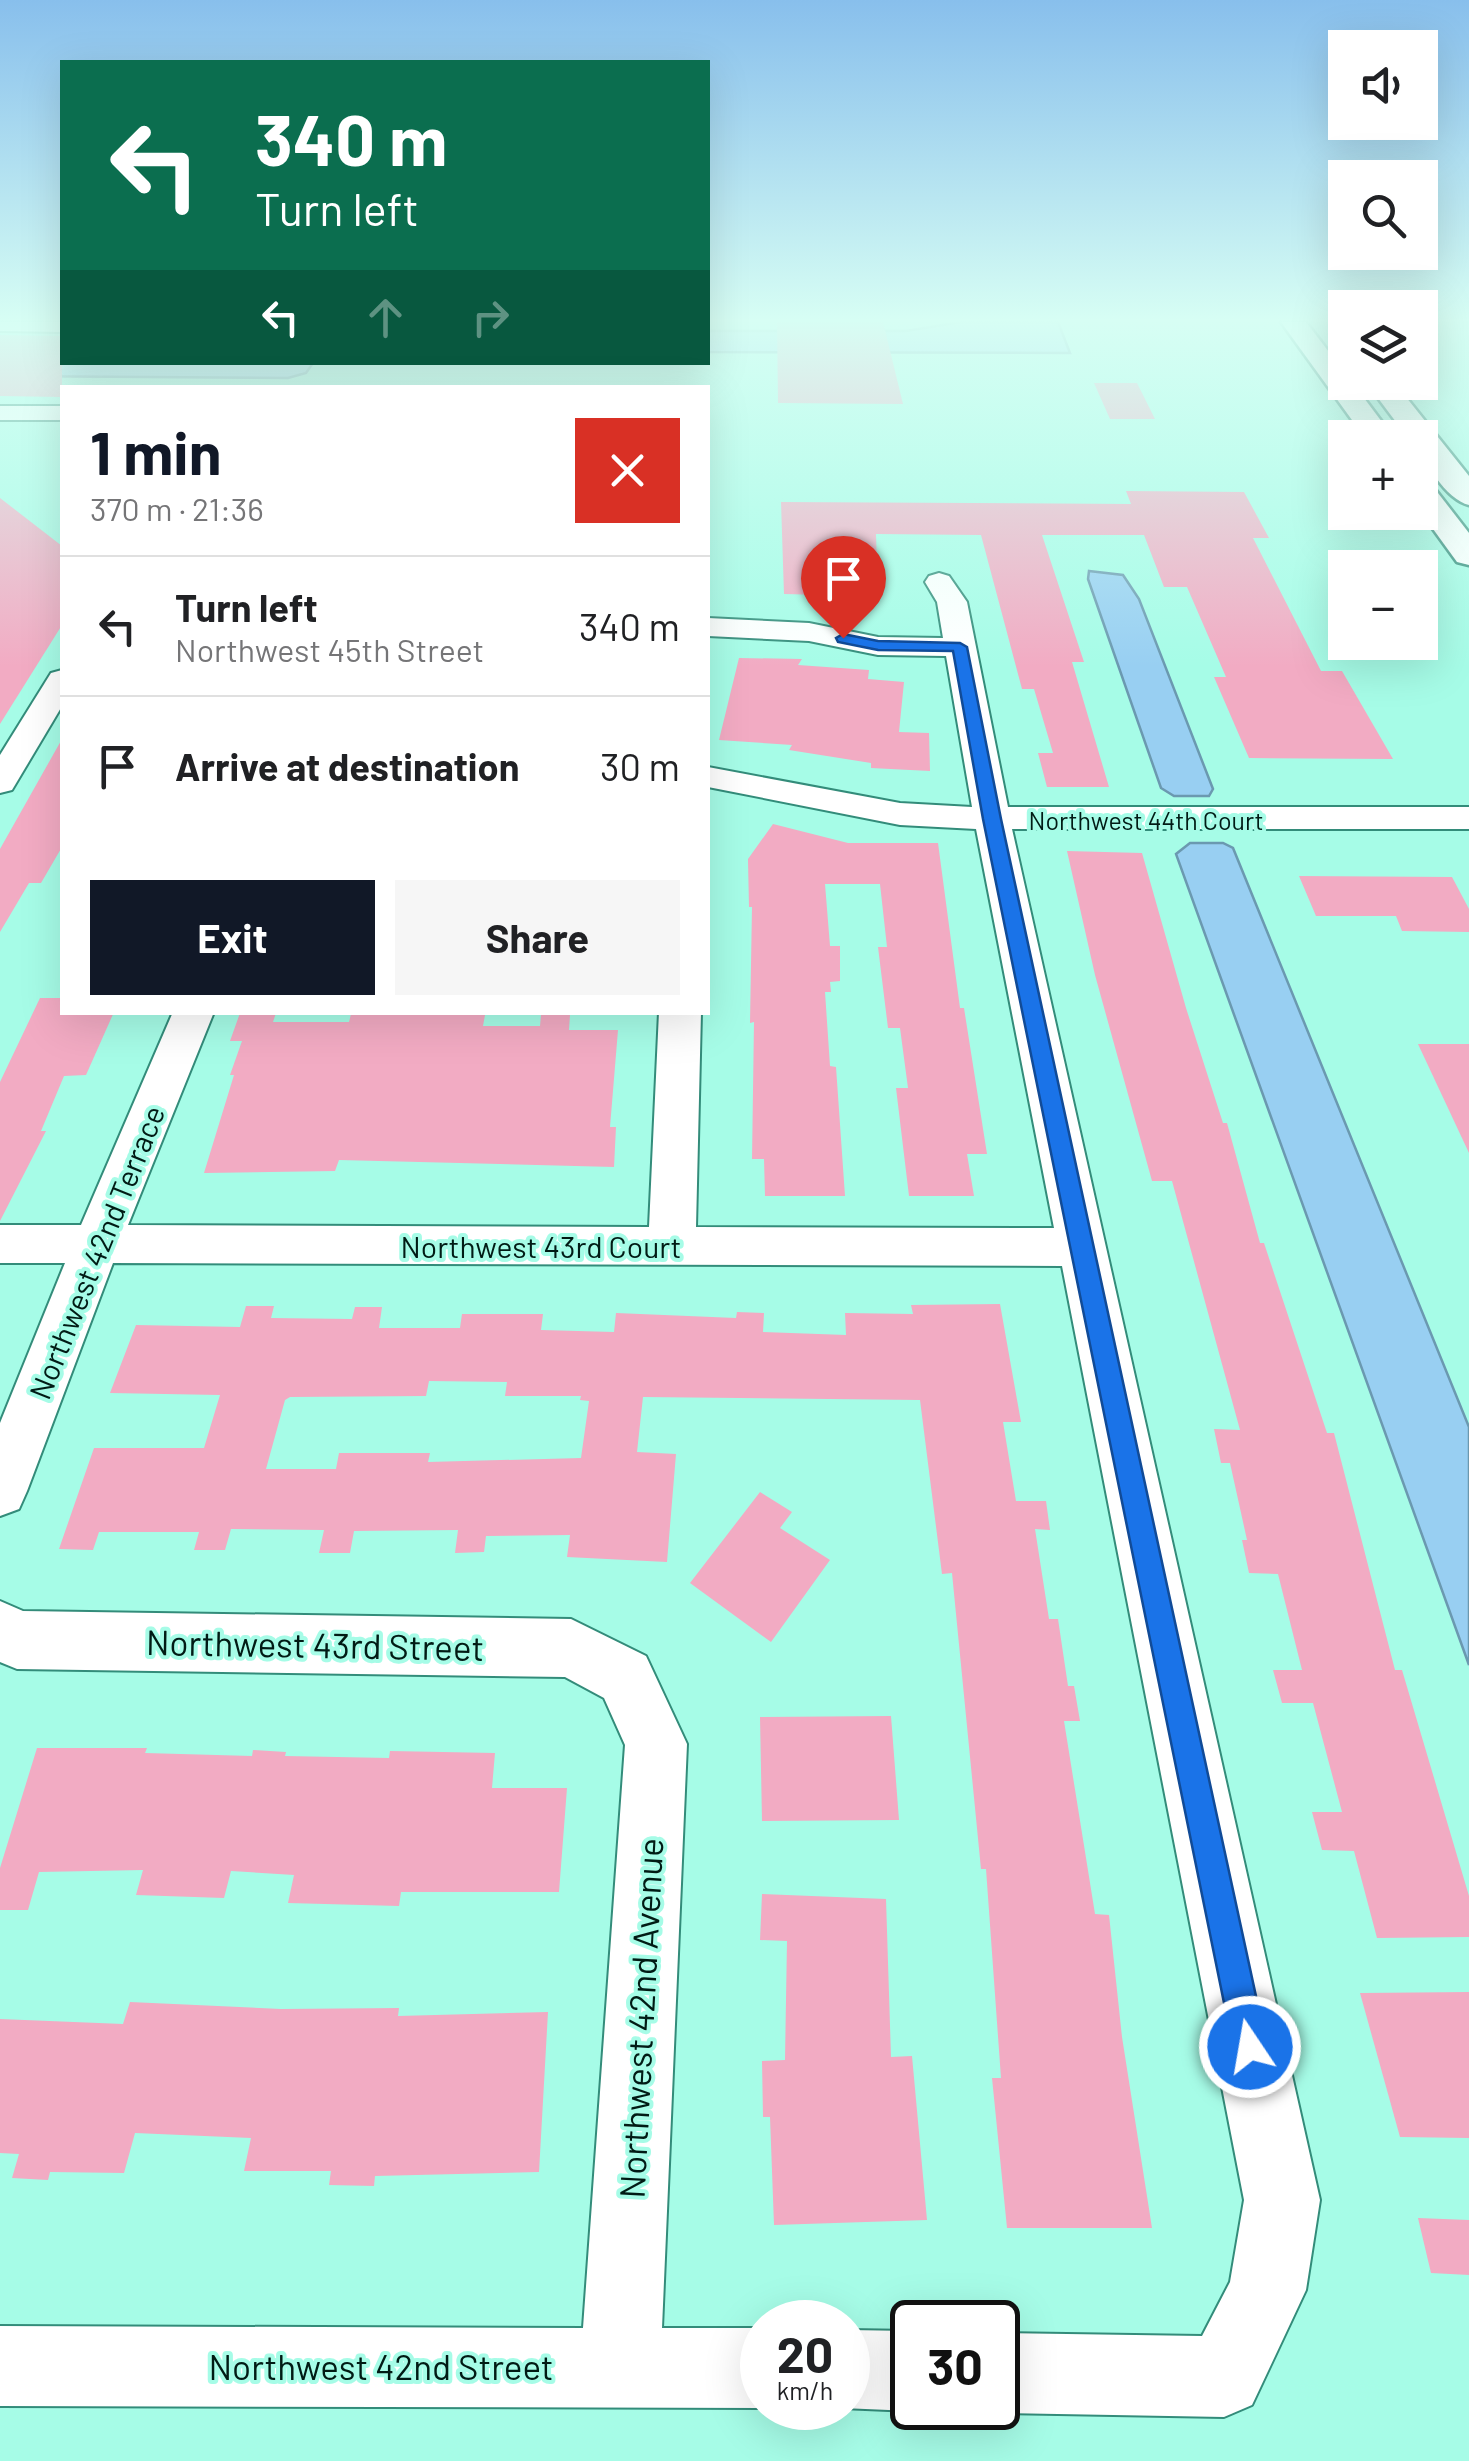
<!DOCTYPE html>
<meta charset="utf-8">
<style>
:root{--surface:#fff;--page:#f6f6f6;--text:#202124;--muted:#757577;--line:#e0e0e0;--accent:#111827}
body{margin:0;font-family:Barlow,sans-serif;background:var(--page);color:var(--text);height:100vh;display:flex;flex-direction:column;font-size:38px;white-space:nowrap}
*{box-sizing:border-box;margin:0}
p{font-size:32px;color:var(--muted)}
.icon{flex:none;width:55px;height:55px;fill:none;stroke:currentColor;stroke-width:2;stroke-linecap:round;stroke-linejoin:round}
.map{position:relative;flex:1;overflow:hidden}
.drawer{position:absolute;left:60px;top:385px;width:650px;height:630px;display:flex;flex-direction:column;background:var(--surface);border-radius:0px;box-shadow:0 10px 40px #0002}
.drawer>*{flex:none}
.guide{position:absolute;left:60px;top:60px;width:650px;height:305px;border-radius:0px;box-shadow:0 10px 40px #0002;background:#0b6e4f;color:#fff;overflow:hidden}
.fabs{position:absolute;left:1328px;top:30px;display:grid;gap:20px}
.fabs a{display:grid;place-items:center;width:110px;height:110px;border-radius:0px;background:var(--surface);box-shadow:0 10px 40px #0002;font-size:50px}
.speed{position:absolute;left:740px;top:2300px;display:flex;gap:20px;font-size:50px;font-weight:700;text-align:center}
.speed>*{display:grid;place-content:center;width:130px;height:130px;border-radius:50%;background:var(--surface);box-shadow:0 10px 40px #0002;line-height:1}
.speed small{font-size:25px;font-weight:400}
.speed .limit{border:5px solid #111;border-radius:15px;background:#fff;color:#111}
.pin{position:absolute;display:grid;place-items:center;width:85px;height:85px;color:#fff;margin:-102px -42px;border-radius:50% 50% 50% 0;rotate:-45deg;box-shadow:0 0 10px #0007}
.pin .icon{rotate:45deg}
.me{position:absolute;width:110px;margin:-55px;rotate:348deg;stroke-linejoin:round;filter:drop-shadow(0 0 8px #0008)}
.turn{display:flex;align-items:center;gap:35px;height:210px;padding:0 30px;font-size:45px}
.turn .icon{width:130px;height:130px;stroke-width:2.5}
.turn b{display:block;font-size:70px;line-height:85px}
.lanes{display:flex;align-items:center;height:95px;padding:0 30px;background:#0003;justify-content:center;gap:50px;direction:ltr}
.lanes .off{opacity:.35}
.round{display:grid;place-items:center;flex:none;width:105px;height:105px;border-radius:0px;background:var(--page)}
.headline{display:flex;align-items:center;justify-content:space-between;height:170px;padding:0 30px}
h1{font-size:60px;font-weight:700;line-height:75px;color:var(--accent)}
.primary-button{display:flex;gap:20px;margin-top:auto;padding:20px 30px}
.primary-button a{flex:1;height:115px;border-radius:0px;background:var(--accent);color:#fff;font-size:40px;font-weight:700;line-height:115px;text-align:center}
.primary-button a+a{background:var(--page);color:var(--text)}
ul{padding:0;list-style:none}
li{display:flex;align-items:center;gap:30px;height:140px;padding:0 30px;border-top:2px solid var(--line)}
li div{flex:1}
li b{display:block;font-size:38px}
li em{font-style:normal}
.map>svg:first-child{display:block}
</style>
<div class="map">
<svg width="1469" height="2461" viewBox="0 0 1469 2461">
<rect width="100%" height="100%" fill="#a6fce7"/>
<g fill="#98cff2" stroke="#6b99b0" stroke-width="2.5">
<polygon points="961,322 1058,322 1070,353 708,352 708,331 906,331"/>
<polygon points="0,353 62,353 62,362 313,363 306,373 288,378 0,376"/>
<polygon points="1089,571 1123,575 1139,599 1213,789 1209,796 1174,796 1161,788 1088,579"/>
<polygon points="1190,843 1223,843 1233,848 1469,1427 1469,1665 1176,854"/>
</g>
<g fill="#f2abc3" fill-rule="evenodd">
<polygon points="777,322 883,322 903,404 778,403"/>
<polygon points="0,335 62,336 62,397 0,396"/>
<polygon points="1094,383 1137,383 1155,419 1110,419"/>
<polygon points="1126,491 1244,492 1269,538 1253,538 1321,671 1342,671 1393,759 1249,758 1214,677 1226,677 1187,587 1164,587 1144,535 1042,535 1084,662 1072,662 1109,787 1047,787 1038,753 1053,753 1034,689 1022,689 981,535 876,534 878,604 824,603 825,595 784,594 781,502 1131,504"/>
<polygon points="0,498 62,546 62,625 0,724"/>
<polygon points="739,658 802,659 798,665 869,670 868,679 904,682 899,732 929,733 930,771 871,768 871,763 789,750 792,745 719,740"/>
<polygon points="62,739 62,847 41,883 29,883 0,932 0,849"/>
<polygon points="773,824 848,843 938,843 960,1008 964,1008 987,1154 967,1154 974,1196 909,1196 896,1088 908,1088 900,1028 888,1028 878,947 887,947 880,884 825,884 830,946 840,946 840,981 830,982 831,992 825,992 830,1066 836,1067 845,1196 765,1196 764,1159 752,1159 754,1022 750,1023 752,907 749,907 748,859"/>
<polygon points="1067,851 1142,853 1186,1008 1223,1123 1227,1123 1260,1243 1264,1243 1327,1433 1334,1433 1395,1670 1402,1670 1469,1896 1469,1937 1377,1938 1354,1851 1322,1850 1312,1812 1342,1812 1313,1703 1282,1703 1273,1670 1302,1670 1278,1574 1249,1573 1242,1540 1247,1540 1230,1463 1221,1463 1214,1429 1240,1430 1172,1181 1152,1181 1095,975"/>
<polygon points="1299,876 1452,877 1469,909 1469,932 1402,931 1396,916 1316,916"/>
<polygon points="40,998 62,998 62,1012 114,1012 86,1075 64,1076 41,1131 46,1131 0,1221 0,1082"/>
<polygon points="240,1013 276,1013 273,1022 349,1022 351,1014 485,1015 483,1026 540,1026 541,1015 570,1015 569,1030 618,1030 610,1127 616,1127 614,1167 339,1160 335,1171 204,1173 234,1075 230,1075 242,1041 230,1041"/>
<polygon points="1418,1044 1469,1044 1469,1153"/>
<path d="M1000 1304 1021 1422H1003L1016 1501H1046L1050 1530 1035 1529 1049 1619H1058L1068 1686H1074L1080 1721H1064L1095 1914 1109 1915 1122 2037 1152 2228H1007L992 2078H1001L986 1869H981L952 1573 942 1574 920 1400 643 1397 637 1452 676 1454 667 1562 567 1557 570 1535 486 1536 484 1552 455 1553 458 1530 354 1531 350 1553H319L324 1530 231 1529 225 1550H194L199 1532H99L93 1550 59 1549 94 1448H204L220 1395 110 1393 136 1325 240 1327 246 1306H274L271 1318 352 1319 355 1307H382L379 1328H460L462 1314H543L541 1330 614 1332 616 1313 736 1318 737 1312 764 1313 763 1332 846 1335 845 1313 913 1314 911 1305ZM429 1381 507 1382 505 1396H581L580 1400 589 1401 581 1458 428 1462 430 1453H339L336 1469H266L285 1400 290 1397 426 1396Z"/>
<polygon points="760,1492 792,1512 780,1528 830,1560 771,1642 690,1583"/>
<polygon points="891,1716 899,1820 762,1821 760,1717"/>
<polygon points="37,1748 147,1748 145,1753 252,1756 253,1750 286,1752 285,1756 389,1758 390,1751 495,1753 492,1788 567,1788 559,1892 401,1892 399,1906 288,1903 294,1875 231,1871 224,1898 136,1895 143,1870 39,1872 28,1910 0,1910 0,1868"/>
<polygon points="762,1894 886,1899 891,2057 912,2056 927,2220 774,2225 770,2117 763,2117 762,2061 785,2060 787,1941 760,1940"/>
<polygon points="1469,1992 1469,2138 1400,2137 1360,1993"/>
<polygon points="130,2002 281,2009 399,2008 398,2016 548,2012 539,2172 375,2176 374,2186 329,2185 331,2171 244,2171 251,2138 135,2133 124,2173 50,2172 48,2180 12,2178 19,2154 0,2153 0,2019 123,2024"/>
<polygon points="1418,2218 1469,2220 1469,2275 1431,2273"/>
</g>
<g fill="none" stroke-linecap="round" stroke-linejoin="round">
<defs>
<g id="minor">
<polygon points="0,322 62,322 62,332 0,331"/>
<rect x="0" y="406" width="62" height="14"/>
<polygon points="939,573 949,576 967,602 1008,807 1469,807 1469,829 1012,829 1320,2200 1306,2290 1252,2405 1224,2417 998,2413 985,2408 998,2408 998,2333 1202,2336 1230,2282 1244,2200 1062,1266 113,1263 27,1491 19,1509 0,1516 0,1423 65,1263 0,1263 0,1225 81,1225 173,1012 214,1012 128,1225 649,1227 659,1012 701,1012 696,1227 1054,1228 976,829 900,825 708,787 708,767 900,803 972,807 946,656 878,655 809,641 708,636 708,618 809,623 878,637 943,638 937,602 925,582 929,576"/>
<polygon points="62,670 62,706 12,790 0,793 0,755 51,673"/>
<polygon points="0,1601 23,1611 571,1619 646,1656 687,1744 662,2328 762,2328 763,2408 0,2406 0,2326 583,2328 625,1745 604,1698 565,1677 17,1669 0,1662"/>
<polygon points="848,2330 912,2331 912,2408 921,2408 912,2411 842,2408 848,2408"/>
</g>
<g id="major">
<polygon points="1281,322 1306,322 1345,373 1345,382 1352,382 1394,438 1365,438"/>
<path d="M1366 382H1394L1469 476V505C1447 500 1420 460 1420 438H1408Z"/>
<polygon points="1420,481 1431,484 1469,533 1469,565 1457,562 1420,511"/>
</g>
</defs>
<use href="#minor" stroke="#338c7a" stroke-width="4"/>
<use href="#major" stroke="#338c7a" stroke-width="5"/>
<use href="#minor" fill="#fff" fill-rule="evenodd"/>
<use href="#major" fill="#fff" fill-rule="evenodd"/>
</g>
<linearGradient id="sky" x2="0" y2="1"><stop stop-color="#88bfec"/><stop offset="0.48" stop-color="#d7fef4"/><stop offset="1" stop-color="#d7fef4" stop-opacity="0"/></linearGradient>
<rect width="1469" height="667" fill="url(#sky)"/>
<polygon fill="#1a73e8" stroke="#114b97" stroke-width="2.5" points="843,634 878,641 960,643 967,647 1001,819 1267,2047 1262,2059 1250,2064 1238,2059 1233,2047 983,819 953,651 878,650 838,642 836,638"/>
<g text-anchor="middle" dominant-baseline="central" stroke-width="8" stroke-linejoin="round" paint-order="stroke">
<g font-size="25" fill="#011b15" stroke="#a6fce7">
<text x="1146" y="820">Northwest 44th Court</text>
</g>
<g font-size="30" fill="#011b15" stroke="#a6fce7">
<text x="541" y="1246">Northwest 43rd Court</text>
<text transform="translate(96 1252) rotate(-68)">Northwest 42nd Terrace</text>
</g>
<g font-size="35" fill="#011b15" stroke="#a6fce7">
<text transform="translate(315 1644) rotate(1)">Northwest 43rd Street</text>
<text transform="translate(640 2018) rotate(-87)">Northwest 42nd Avenue</text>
<text x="381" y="2366">Northwest 42nd Street</text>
</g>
</g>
</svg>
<div class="fabs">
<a><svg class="icon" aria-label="sound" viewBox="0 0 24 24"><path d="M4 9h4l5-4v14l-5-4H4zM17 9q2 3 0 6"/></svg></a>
<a><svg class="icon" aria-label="search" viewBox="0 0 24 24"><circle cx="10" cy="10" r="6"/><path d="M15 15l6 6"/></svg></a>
<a><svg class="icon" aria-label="layers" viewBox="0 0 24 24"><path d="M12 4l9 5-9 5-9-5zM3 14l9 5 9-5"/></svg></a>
<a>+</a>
<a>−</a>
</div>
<div class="speed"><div>20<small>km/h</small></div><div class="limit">30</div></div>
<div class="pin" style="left:843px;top:638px;background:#d93025"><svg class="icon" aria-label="arrive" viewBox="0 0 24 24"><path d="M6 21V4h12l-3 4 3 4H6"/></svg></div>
<svg class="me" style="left:1250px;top:2047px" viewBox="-20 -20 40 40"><circle r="17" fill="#1a73e8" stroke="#fff" stroke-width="3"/><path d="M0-11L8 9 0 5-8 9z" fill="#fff"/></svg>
<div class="guide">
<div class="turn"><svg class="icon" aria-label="left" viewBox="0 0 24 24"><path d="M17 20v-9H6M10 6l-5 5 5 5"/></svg><div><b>340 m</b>Turn left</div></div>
<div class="lanes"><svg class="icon" aria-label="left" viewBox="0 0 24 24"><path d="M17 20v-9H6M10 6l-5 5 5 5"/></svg><svg class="icon off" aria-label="ahead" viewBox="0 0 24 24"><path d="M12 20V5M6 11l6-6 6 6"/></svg><svg class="icon off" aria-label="right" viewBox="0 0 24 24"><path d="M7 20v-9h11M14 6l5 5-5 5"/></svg></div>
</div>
<section class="drawer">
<div class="headline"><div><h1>1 min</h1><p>370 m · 21:36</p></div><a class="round" style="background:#d93025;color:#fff"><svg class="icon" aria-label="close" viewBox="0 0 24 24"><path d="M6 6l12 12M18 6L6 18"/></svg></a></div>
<ul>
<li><svg class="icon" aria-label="left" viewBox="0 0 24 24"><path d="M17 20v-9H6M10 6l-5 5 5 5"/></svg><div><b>Turn left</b><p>Northwest 45th Street</p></div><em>340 m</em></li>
<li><svg class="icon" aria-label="arrive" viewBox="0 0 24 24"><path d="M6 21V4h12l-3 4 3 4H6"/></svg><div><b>Arrive at destination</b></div><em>30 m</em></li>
</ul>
<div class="primary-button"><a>Exit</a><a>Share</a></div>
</section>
</div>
